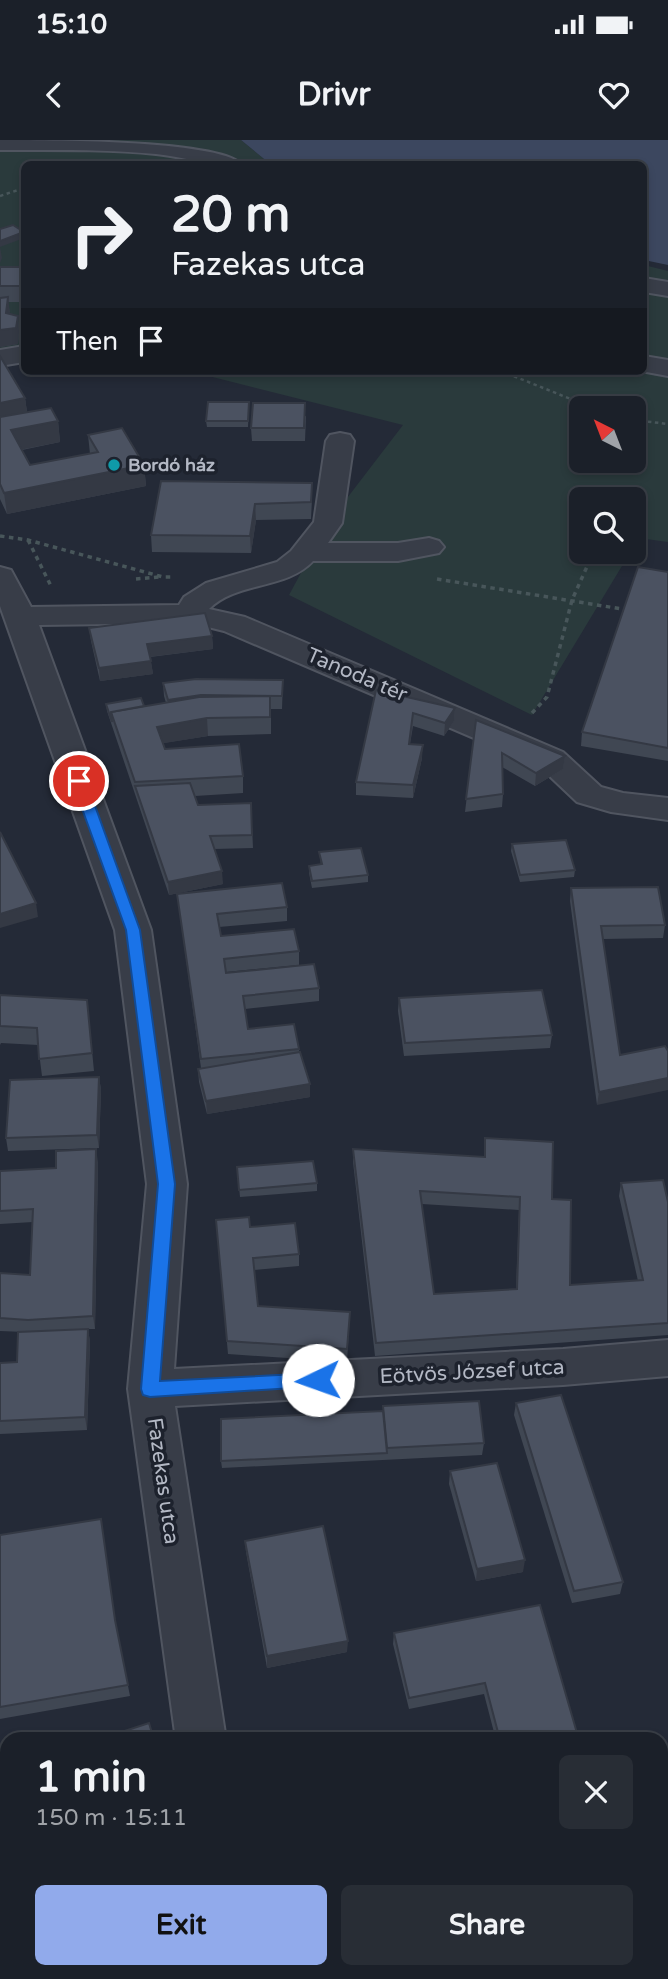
<!DOCTYPE html>
<meta charset="utf-8">
<style>
:root{--surface:#1b2029;--page:#282d35;--text:#f1f3f6;--muted:#a0a3a8;--line:#393e46;--accent:#91aaeb}
body{margin:0;font-family:"Varela Round",sans-serif;background:var(--page);color:var(--text);height:100vh;display:flex;flex-direction:column;font-size:26px;white-space:nowrap}
*{box-sizing:border-box;margin:0}
p{font-size:23px;color:var(--muted)}
.icon{flex:none;width:38px;height:38px;fill:none;stroke:currentColor;stroke-width:2;stroke-linecap:round;stroke-linejoin:round}
.map{position:relative;flex:1;overflow:hidden}
.panel{position:absolute;left:0px;top:1592px;width:668px;height:247px;display:flex;flex-direction:column;background:var(--surface);border-radius:21px 21px 0 0;box-shadow:0 4px 10px #0003,0 0 0 2px var(--line)}
.panel>*{flex:none}
.hud{position:absolute;left:21px;top:21px;width:626px;height:214px;border-radius:10px;box-shadow:0 4px 10px #0003,0 0 0 2px var(--line);background:#1b2029;color:var(--text);overflow:hidden}
.needle{width:46px;rotate:318deg}
.fabs{position:absolute;left:569px;top:256px;display:grid;gap:14px}
.fabs a{display:grid;place-items:center;width:77px;height:77px;border-radius:10px;background:var(--surface);box-shadow:0 4px 10px #0003,0 0 0 2px var(--line);font-size:35px}
.pin{position:absolute;display:grid;place-items:center;width:60px;height:60px;color:#fff;margin:-30px;border:4px solid #fff;border-radius:50%;box-shadow:0 2px 7px #0007}
.me{position:absolute;width:77px;margin:-38px;rotate:267deg;stroke-linejoin:round;filter:drop-shadow(0 0 5px #0008)}
.turn{display:flex;align-items:center;gap:24px;height:147px;padding:0 35px;font-size:32px}
.turn .icon{width:91px;height:91px;stroke-width:2.5}
.turn b{display:block;font-size:49px;line-height:60px}
.then{display:flex;align-items:center;height:66px;padding:0 35px;background:#0003;gap:14px;font-size:26px}
.round{display:grid;place-items:center;flex:none;width:74px;height:74px;border-radius:10px;background:var(--page)}
.overview{display:flex;align-items:center;justify-content:space-between;height:119px;padding:0 35px}
h1{font-size:42px;font-weight:800;line-height:52px}
.primary-button{display:flex;gap:14px;margin-top:auto;padding:14px 35px}
.primary-button a{flex:1;height:80px;border-radius:10px;background:var(--accent);color:#111;font-size:28px;font-weight:800;line-height:80px;text-align:center}
.primary-button a+a{background:var(--page);color:var(--text)}
.status{display:flex;justify-content:space-between;align-items:center;height:49px;padding:0 35px;background:var(--surface);direction:ltr}
.status svg{height:19px;fill:currentColor}
header{display:flex;justify-content:space-between;align-items:center;height:91px;padding:0 35px;background:var(--surface);font-size:32px;font-weight:800}
.map>svg:first-child{display:block}
</style>
<div class="status"><b>15:10</b><svg viewBox="0 0 49 12"><path d="M0 12V9h3v3zM5 12V6h3v6zM10 12V3h3v9zM15 12V0h3v12zM26 1h20v11H26zM47 4h2v5h-2z"/></svg></div>
<header><svg class="icon" aria-label="back" viewBox="0 0 24 24"><path d="M15 5l-7 7 7 7"/></svg>Drivr<svg class="icon" aria-label="heart" viewBox="0 0 24 24"><path d="M12 20l-8-8c-3-5 5-10 8-4 3-6 11-1 8 4z"/></svg></header>
<div class="map">
<svg width="668" height="1839" viewBox="0 0 668 1839">
<rect width="100%" height="100%" fill="#242a37"/>
<g fill="#2a3a3c" fill-rule="evenodd">
<polygon points="0,0 241,0 269,23 276,24 24,24 24,215 0,220"/>
<path d="M644 125 668 131V402L639 398 634 408V359H581V411H631L532 575 289 455 328 383 403 285 189 231H644ZM581 268H634V320H581Z"/>
</g>
<polygon fill="#3c475f" points="241,0 668,0 668,125 644,120 644,24 276,24 269,23"/>
<g fill="none" stroke-linecap="round" stroke-linejoin="round">
<defs>
<g id="minor">
<path d="M0 0C43 0 218 0 241 24 213 27 185 17 156 14 105 9 52 10 0 10Z"/>
<polygon points="644,138 668,142 668,156 644,152"/>
<polygon points="24,206 24,222 0,226 0,210"/>
<polygon points="644,216 668,220 668,236 641,231 644,231"/>
<path d="M340 293 350 295 354 301 342 383 328 403H398L429 398 439 401 444 407 439 413 398 421H313C286 450 237 441 209 469L245 477 563 612 601 647 623 653 668 658V680L611 672 577 662 539 626 224 491 192 483 39 485 151 790 187 1044 174 1229 563 1209 668 1200V1236L563 1245 175 1266 226 1600H176L128 1249 147 1044 115 790 0 466V427L11 430 31 467 179 465 184 457 206 443 277 422 291 411 314 382 326 301 330 295Z"/>
<polygon points="243,1832 297,1832 299,1839 245,1839"/>
</g>
</defs>
<use href="#minor" stroke="#505560" stroke-width="4"/>
<g stroke="#48565a" stroke-width="2.5" stroke-dasharray="3.5 3.5" stroke-linecap="butt">
<polyline points="0,56 24,48"/>
<polyline points="501,231 593,268"/>
<polyline points="634,280 668,284"/>
</g>
<g stroke="#48565a" stroke-width="3.5" stroke-dasharray="4.5 4.5" stroke-linecap="butt">
<polyline points="0,396 28,400 163,437 172,437"/>
<polyline points="28,400 51,446"/>
<polyline points="136,439 159,437"/>
<polyline points="437,439 628,470"/>
<polyline points="532,573 547,557 572,460 594,411"/>
</g>
<use href="#minor" fill="#383d48" fill-rule="evenodd"/>
</g>
<g fill="#404753" fill-rule="evenodd">
<polygon points="0,127 24,127 24,162 8,162 10,174 18,176 19,192 18,204 0,207"/>
<polygon points="0,216 25,258 27,272 58,281 60,302 22,310 30,325 90,314 88,295 144,325 146,346 7,374 0,359"/>
<polygon points="249,262 248,287 207,287 206,281"/>
<polygon points="306,276 305,301 252,301 251,288"/>
<polygon points="161,341 312,359 311,379 256,380 251,413 152,412 151,395"/>
<polygon points="668,432 668,621 581,606 582,592"/>
<polygon points="89,488 212,496 213,509 150,517 153,534 100,541 91,501"/>
<polygon points="283,540 282,569 271,569 271,594 208,596 163,603 165,609 243,636 243,653 195,656 198,665 251,663 253,708 214,709 223,744 169,755 107,571 106,564 144,566 166,563 164,556 163,543"/>
<polygon points="376,550 455,568 454,581 444,596 413,586 410,604 422,618 413,658 356,655 356,642"/>
<polygon points="476,580 565,616 563,629 535,646 502,627 503,654 502,667 465,672"/>
<polygon points="512,704 575,730 574,737 520,742 511,711"/>
<polygon points="319,712 368,735 368,742 312,748 309,733 309,726 321,725"/>
<polygon points="571,748 665,785 663,798 603,799 620,915 597,965 570,761"/>
<polygon points="177,754 287,767 287,781 219,787 221,796 299,811 299,825 226,832 226,833 319,848 319,861 245,869 248,889 299,909 299,912 310,944 310,957 207,974 199,942 198,929 201,928"/>
<polygon points="0,855 87,860 94,931 42,936 38,905 1,903 0,905"/>
<polygon points="399,858 552,895 550,908 404,916 398,871"/>
<polygon points="99,937 101,950 99,1008 8,1011 6,998"/>
<path d="M485 998 552 1059 570 1145 638 1141 619 1056 621 1043 668 1062V1195L375 1216 353 1022V1009L484 1017ZM422 1064 519 1070 516 1149 434 1154Z"/>
<polygon points="98,1022 95,1189 88,1189 90,1202 87,1290 0,1294 0,1223 17,1222 25,1192 0,1191 0,1133 30,1135 33,1082 0,1084 0,1031 56,1028"/>
<polygon points="237,1027 317,1043 317,1051 240,1057"/>
<polygon points="216,1080 250,1087 299,1114 299,1126 254,1130 258,1166 350,1172 347,1222 228,1214"/>
<polygon points="516,1263 623,1442 620,1454 572,1463 514,1275"/>
<polygon points="383,1266 484,1303 482,1315 222,1328 221,1321 383,1271"/>
<polygon points="450,1331 523,1432 476,1441 449,1344"/>
<polygon points="0,1395 116,1485 130,1556 0,1579"/>
<polygon points="245,1401 347,1512 267,1528 246,1412"/>
<polygon points="540,1465 579,1600 496,1600 484,1554 409,1569 393,1504 394,1493"/>
<polygon points="7,1629 7,1731 0,1732 0,1630"/>
<polygon points="502,1832 596,1832 596,1834 595,1839 504,1839"/>
</g>
<g fill="#343944">
<polygon points="24,92 24,98 0,107 2,118 0,123 0,101"/>
<polygon points="8,157 10,173 8,189 18,176 19,192 18,204 0,207 0,190 6,173"/>
<polygon points="25,258 28,279 0,285 0,263"/>
<polygon points="58,281 60,302 14,311 11,290"/>
<polygon points="144,325 146,346 7,374 4,353"/>
<polygon points="255,364 256,380 251,413 250,396"/>
<polygon points="212,496 213,509 148,517 147,504"/>
<polygon points="151,521 153,534 100,541 99,528"/>
<polygon points="201,555 202,568 169,573 168,560"/>
<polygon points="455,568 454,581 444,596 445,583"/>
<polygon points="207,578 208,596 159,604 157,587"/>
<polygon points="423,605 422,618 413,658 413,645"/>
<polygon points="565,616 563,629 535,646 536,633"/>
<polygon points="222,731 223,744 169,755 168,742"/>
<polygon points="36,763 38,777 0,788 0,774"/>
<polygon points="99,937 101,950 99,1008 97,995"/>
<polygon points="668,938 668,950 597,965 599,952"/>
<polygon points="310,944 310,957 207,974 206,961"/>
<polygon points="96,1009 98,1022 95,1189 93,1176"/>
<polygon points="88,1189 90,1202 87,1290 85,1277"/>
<polygon points="525,1420 523,1432 476,1441 477,1429"/>
<polygon points="348,1501 347,1512 267,1528 267,1516"/>
<polygon points="40,1832 82,1832 55,1839 13,1839"/>
</g>
<g fill="#4b5261" stroke="#343944" stroke-width="2" fill-rule="evenodd">
<polygon points="13,85 24,92 0,101 0,89"/>
<rect x="0" y="127" width="24" height="19"/>
<polygon points="8,157 6,173 18,176 16,188 0,190 0,158"/>
<polygon points="0,216 25,258 0,263"/>
<polygon points="208,262 249,262 248,281 206,281"/>
<polygon points="253,263 305,263 304,288 251,288"/>
<polygon points="51,268 58,281 11,290 30,325 98,312 88,295 122,288 144,325 4,353 0,344 0,277"/>
<polygon points="161,341 312,343 311,362 255,364 250,396 151,395"/>
<polygon points="638,427 668,432 668,608 582,592"/>
<polygon points="205,473 212,496 147,504 151,521 99,528 89,488"/>
<polygon points="196,539 283,540 282,556 201,555 168,560 163,543"/>
<polygon points="376,550 455,568 445,583 413,573 409,604 423,605 413,645 356,642"/>
<polygon points="270,556 270,577 207,578 157,587 165,609 239,604 243,636 135,642 111,572 199,557"/>
<polygon points="141,558 144,566 111,572 112,582 106,564"/>
<polygon points="476,580 565,616 536,633 502,613 503,654 466,659"/>
<polygon points="190,643 198,665 251,663 252,695 210,696 222,731 168,742 135,646"/>
<polygon points="0,692 36,763 0,774"/>
<polygon points="566,700 575,730 520,735 512,704"/>
<polygon points="361,708 368,735 312,741 309,726 322,724 319,712"/>
<polygon points="282,743 287,767 217,774 221,796 294,789 299,811 224,819 226,833 314,824 319,848 243,856 248,889 294,884 299,909 201,919 177,754"/>
<polygon points="658,747 665,785 601,786 620,915 665,906 668,911 668,938 599,952 571,748"/>
<polygon points="542,850 552,895 405,903 399,858"/>
<polygon points="0,855 87,860 92,913 39,919 37,888 0,886"/>
<polygon points="300,912 310,944 206,961 198,929"/>
<polygon points="99,937 97,995 6,998 10,940"/>
<path d="M485 998 553 1002 552 1059 571 1060 570 1145 643 1140 621 1043 663 1040 668 1062V1183L376 1203 353 1009 485 1017ZM420 1051 520 1057 517 1149 434 1154Z"/>
<polygon points="96,1009 93,1176 28,1180 0,1178 0,1133 30,1135 33,1069 0,1071 0,1031 56,1028 56,1011"/>
<polygon points="313,1021 317,1043 239,1050 237,1027"/>
<polygon points="249,1077 250,1087 295,1083 299,1114 253,1118 258,1166 350,1172 347,1209 227,1201 216,1080"/>
<polygon points="88,1189 85,1277 0,1281 0,1223 17,1222 18,1192"/>
<polygon points="561,1255 623,1442 574,1451 516,1263"/>
<polygon points="479,1261 484,1303 387,1308 383,1266"/>
<polygon points="383,1271 387,1313 221,1321 221,1279"/>
<polygon points="497,1323 525,1420 477,1429 450,1331"/>
<polygon points="101,1379 115,1480 128,1545 0,1567 0,1395"/>
<polygon points="323,1386 348,1501 267,1516 245,1401"/>
<polygon points="540,1465 579,1600 500,1600 485,1543 409,1558 394,1493"/>
<polygon points="149,1583 154,1600 97,1600"/>
<polygon points="7,1629 7,1721 0,1721 0,1630"/>
<polygon points="7,1749 7,1832 40,1832 13,1839 0,1839 0,1750"/>
<polygon points="59,1832 235,1832 237,1839 32,1839"/>
<polygon points="330,1832 428,1832 429,1838 423,1839 331,1839"/>
<polygon points="506,1832 596,1832 596,1834 569,1839 508,1839"/>
</g>
<polygon fill="#1a73e8" stroke="#114b97" stroke-width="2" points="79,637 86,641 140,790 175,1044 160,1241 318,1233 324,1235 327,1240 324,1246 150,1257 143,1255 141,1249 158,1044 126,790 72,641"/>
<circle fill="#0f9aa8" stroke="#1d222d" stroke-width="2.5" cx="114" cy="325" r="7"/>
<g text-anchor="middle" dominant-baseline="central" stroke-width="7" stroke-linejoin="round" paint-order="stroke">
<g font-size="18" font-weight="bold" fill="#b3b8c4" stroke="#1d222d" text-anchor="start">
<text x="128" y="325">Bordó ház</text>
</g>
<g font-size="21" fill="#b3b8c4" stroke="#1d222d">
<text transform="translate(357 535) rotate(23)">Tanoda tér</text>
<text transform="translate(472 1232) rotate(-3)">Eötvös József utca</text>
<text transform="translate(163 1341) rotate(82)">Fazekas utca</text>
</g>
</g>
</svg>
<div class="fabs">
<a><svg class="needle" viewBox="-14 -14 28 28"><path d="M0-13l5 13h-10z" fill="#e53935"/><path d="M0 13l5-13h-10z" fill="#a0a3a8"/></svg></a>
<a><svg class="icon" aria-label="search" viewBox="0 0 24 24"><circle cx="10" cy="10" r="6"/><path d="M15 15l6 6"/></svg></a>
</div>
<div class="pin" style="left:79px;top:641px;background:#d93025"><svg class="icon" aria-label="arrive" viewBox="0 0 24 24"><path d="M6 21V4h12l-3 4 3 4H6"/></svg></div>
<svg class="me" style="left:318px;top:1240px" viewBox="-20 -20 40 40"><circle r="19" fill="#fff"/><path d="M0-13L10 11 0 6-10 11z" fill="#1a73e8"/></svg>
<div class="hud">
<div class="turn"><svg class="icon" aria-label="right" viewBox="0 0 24 24"><path d="M7 20v-9h11M14 6l5 5-5 5"/></svg><div><b>20 m</b>Fazekas utca</div></div>
<div class="then">Then<svg class="icon" aria-label="arrive" viewBox="0 0 24 24"><path d="M6 21V4h12l-3 4 3 4H6"/></svg></div>
</div>
<section class="panel">
<div class="overview"><div><h1>1 min</h1><p>150 m · 15:11</p></div><a class="round"><svg class="icon" aria-label="close" viewBox="0 0 24 24"><path d="M6 6l12 12M18 6L6 18"/></svg></a></div>
<div class="primary-button"><a>Exit</a><a>Share</a></div>
</section>
</div>
